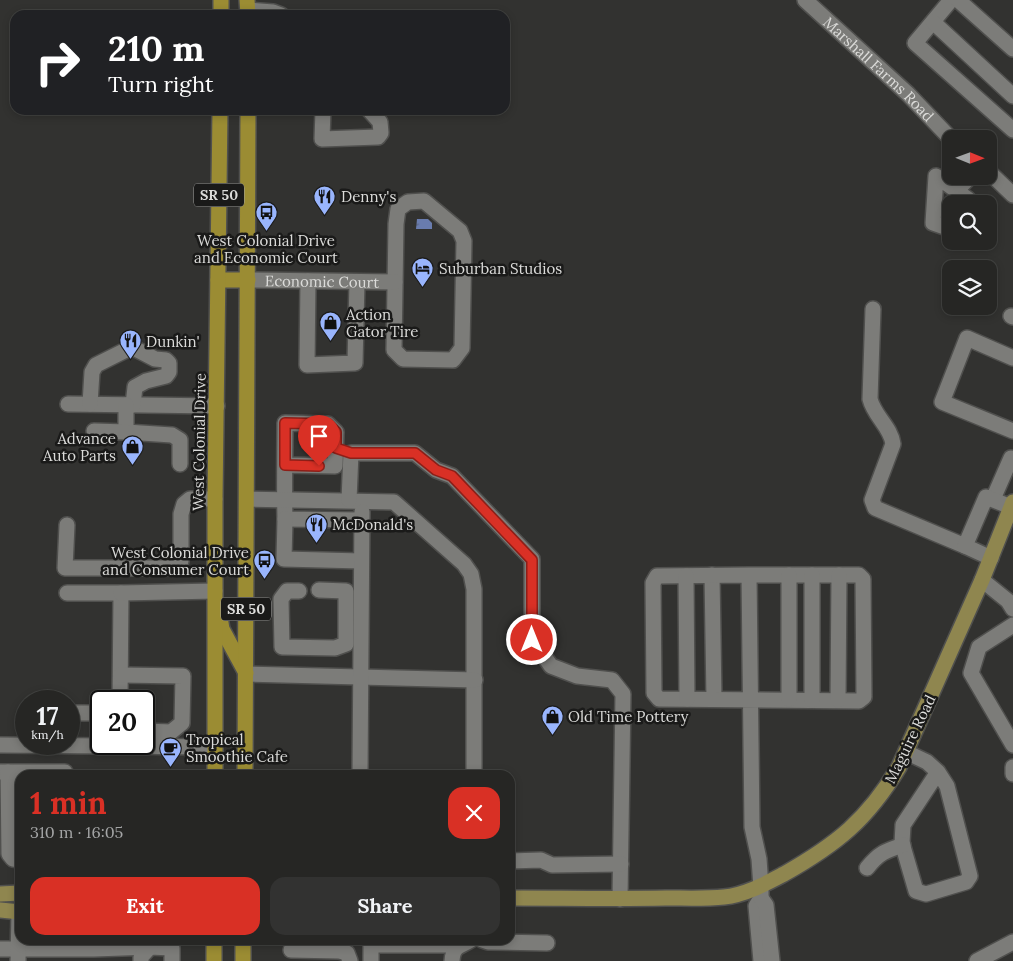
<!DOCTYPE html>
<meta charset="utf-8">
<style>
:root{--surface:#262624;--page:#323231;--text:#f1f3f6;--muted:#a4a5a6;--line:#424341;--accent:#d93025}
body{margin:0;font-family:Lora,serif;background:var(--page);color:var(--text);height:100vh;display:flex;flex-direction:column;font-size:19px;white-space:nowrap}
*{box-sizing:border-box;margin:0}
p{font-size:16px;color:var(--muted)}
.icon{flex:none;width:28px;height:28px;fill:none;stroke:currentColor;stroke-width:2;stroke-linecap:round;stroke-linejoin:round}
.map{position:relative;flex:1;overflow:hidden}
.panel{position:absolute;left:15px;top:770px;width:500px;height:175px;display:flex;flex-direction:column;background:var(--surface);border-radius:15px;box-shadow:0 2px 8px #0003,0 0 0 1px var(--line)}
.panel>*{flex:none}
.hud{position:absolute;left:10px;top:10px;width:500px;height:105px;border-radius:15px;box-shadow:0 2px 8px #0003,0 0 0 1px var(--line);background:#202124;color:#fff;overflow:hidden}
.needle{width:32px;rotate:91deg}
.buttons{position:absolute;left:942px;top:130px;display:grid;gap:10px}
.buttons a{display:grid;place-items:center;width:55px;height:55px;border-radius:10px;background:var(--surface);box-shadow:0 2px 8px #0003,0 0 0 1px var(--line);font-size:25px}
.speed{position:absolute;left:15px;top:690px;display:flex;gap:10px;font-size:25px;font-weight:700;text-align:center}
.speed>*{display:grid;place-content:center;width:65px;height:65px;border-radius:50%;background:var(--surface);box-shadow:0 2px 8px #0003,0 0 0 1px var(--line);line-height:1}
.speed small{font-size:12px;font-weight:400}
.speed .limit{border:2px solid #111;border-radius:8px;background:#fff;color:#111}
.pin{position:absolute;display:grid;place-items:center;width:42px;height:42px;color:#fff;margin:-51px -21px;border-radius:50% 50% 50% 0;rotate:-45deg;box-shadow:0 0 5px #0007}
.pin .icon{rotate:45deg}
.me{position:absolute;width:55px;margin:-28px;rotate:0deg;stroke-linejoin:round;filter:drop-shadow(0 0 4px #0008)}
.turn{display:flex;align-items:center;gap:18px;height:105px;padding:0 15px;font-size:22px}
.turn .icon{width:65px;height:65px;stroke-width:2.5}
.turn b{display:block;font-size:35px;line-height:42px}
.round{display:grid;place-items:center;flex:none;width:52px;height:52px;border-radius:15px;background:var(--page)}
.overview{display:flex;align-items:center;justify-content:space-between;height:85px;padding:0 15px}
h1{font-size:30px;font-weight:700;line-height:38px;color:var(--accent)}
.primary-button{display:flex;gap:10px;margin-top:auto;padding:10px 15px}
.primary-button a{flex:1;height:58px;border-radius:15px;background:var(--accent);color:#fff;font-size:20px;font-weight:700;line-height:58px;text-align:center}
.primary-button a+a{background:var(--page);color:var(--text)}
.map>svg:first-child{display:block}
</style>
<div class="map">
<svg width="1013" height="961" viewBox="0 0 1013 961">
<defs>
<pattern id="water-ripples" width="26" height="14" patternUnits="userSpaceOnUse" patternTransform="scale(1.25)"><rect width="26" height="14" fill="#697cae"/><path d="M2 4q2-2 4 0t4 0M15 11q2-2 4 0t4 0" fill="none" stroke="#596582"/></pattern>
</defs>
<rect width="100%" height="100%" fill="#323230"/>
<polygon fill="url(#water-ripples)" points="417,219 428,219 432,223 432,229 416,229"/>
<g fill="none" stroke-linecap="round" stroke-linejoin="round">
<defs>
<g id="minor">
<path id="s1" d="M805 0 908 94 951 139"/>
<polyline points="951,0 915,43 1013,130"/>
<polyline points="958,0 1013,49"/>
<polyline points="248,10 273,12 281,15"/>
<polyline points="933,22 1013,96"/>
<polyline points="323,110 322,139 378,137 381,133 380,122 369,110"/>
<polyline points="989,172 1013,195"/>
<polyline points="956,191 971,176"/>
<polygon points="424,201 460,231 464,241 462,348 453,360 403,359 394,350 396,224 398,209 408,202"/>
<polyline points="951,227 950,229 933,223 936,176 968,199 965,204"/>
<path id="s2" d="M248 280 395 282"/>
<polyline points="308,281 307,365 355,363 357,282"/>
<path d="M873 309 870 399C874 416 891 427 893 444L872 500 875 508 965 546"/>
<polyline points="1011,316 1013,317"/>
<polyline points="1013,358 967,338 942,402 1013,431"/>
<polyline points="68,404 217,406"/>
<polyline points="90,404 92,372 96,365 132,347 155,359 166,360 169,363 169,372 166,376 146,381 135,387 133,405"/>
<polyline points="126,405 126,432 172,435 180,440 180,464"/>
<polyline points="94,431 126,432"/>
<path d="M285 465 335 466 336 432 328 424 285 423C285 455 284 487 285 519L361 520"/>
<polyline points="247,499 394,502 464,564 471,574 474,589 474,775"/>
<polyline points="993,499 1011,458 1013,459"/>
<polyline points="349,500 351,453 415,453 436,470 452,476 532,559 532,639 551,666 577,676 612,680 623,694 620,899"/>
<polyline points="285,519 284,559 361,561"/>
<polyline points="67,525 65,568 173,568 181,561 181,514 184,504 190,499 215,499"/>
<polyline points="991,558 965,546 986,497 1011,507"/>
<polyline points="712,575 714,699"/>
<polyline points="749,575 657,576 653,583 654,693 659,699 859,701 864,697 863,579 859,575 749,575 752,827 759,859 761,887 761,898 756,906 761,961"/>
<polyline points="812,575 812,700"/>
<polyline points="686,576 687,699"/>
<polyline points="982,580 1008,601 1013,609"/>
<polyline points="299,591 287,591 281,599 282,647 335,648 346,644 346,591 319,590"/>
<polyline points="67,593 121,593 120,701"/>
<polyline points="121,593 215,591"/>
<polyline points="1013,625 979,647 971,673 1013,745"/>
<polyline points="246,674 475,680"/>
<polyline points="121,675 183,676 182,723 171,732 144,731"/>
<polyline points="789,699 789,575"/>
<polyline points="838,700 839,575"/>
<polyline points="69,713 101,713"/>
<polyline points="0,745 215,747"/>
<polyline points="906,752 927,762 938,772 947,786 970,876 966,882 926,894 916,891 902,843 903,825 938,772"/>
<polyline points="1013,767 1013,774"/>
<polyline points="0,772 65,772"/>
<polyline points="8,772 9,854 13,859 20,860"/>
<polyline points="360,775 362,512"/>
<polyline points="510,861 541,860 552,865 621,864"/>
<path d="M867 868C879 853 885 851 903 845"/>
<polyline points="761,898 766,905 772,961"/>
<polyline points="482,940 488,942 547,943"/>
<polyline points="371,945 459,945"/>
<polyline points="0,949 94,949 150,947 172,948 172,961"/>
<polyline points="291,950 339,951 347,953 350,961"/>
<polyline points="18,961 19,912"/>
<polyline points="141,961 141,957 150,947"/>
<polyline points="371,961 371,940"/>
<path d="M452 961C453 945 460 947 471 940"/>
<polyline points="977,961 1013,942"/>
</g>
<g id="major">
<polyline points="0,894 20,893"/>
<path d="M510 898C562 898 614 899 666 898 685 898 705 899 724 897 745 895 765 884 784 874 837 844 867 820 899 767L982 580 1013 502"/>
<polyline points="0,910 20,912"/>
</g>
<g id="highway">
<polyline points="247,0 248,15"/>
<polyline points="221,15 221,0"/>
<polyline points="218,280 248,280"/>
<polyline points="220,617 222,629 246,673"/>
<polyline points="215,775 215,499 220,110"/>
<polyline points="245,775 248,110"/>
<polyline points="214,961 214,940"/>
<polyline points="243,961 243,940"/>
</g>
</defs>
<use href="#minor" stroke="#50504e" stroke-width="18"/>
<use href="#major" stroke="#50504e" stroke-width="18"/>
<use href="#highway" stroke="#50504e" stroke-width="18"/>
<use href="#minor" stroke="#7c7c79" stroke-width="15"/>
<use href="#major" stroke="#8f864f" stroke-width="15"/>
<use href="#highway" stroke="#9b8c33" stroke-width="15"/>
</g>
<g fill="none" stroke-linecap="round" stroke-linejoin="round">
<defs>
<polyline id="route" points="319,466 285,465 285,423 328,424 336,432 336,448 351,453 415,453 436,470 452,476 532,560 532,640"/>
</defs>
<use href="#route" stroke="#8d1f18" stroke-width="12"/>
<use href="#route" stroke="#d93025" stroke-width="9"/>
</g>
<defs>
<symbol id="restaurant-pin" viewBox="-11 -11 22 30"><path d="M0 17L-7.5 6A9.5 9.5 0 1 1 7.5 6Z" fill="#99b5fd" stroke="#1a1a19"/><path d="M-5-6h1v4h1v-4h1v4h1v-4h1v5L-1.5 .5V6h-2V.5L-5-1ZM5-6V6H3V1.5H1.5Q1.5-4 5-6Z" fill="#111"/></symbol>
<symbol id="bus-pin" viewBox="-11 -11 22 30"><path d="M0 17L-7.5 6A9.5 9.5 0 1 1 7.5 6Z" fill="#99b5fd" stroke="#1a1a19"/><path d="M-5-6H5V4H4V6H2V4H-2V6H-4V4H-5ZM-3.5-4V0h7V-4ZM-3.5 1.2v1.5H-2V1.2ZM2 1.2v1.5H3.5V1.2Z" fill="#111"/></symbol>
<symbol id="hotel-pin" viewBox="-11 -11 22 30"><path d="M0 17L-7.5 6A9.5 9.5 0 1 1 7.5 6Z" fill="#99b5fd" stroke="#1a1a19"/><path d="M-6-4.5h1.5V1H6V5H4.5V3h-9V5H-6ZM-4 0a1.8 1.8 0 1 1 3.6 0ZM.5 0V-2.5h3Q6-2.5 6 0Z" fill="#111"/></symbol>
<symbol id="shop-pin" viewBox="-11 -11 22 30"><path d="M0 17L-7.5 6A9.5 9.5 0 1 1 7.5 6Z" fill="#99b5fd" stroke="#1a1a19"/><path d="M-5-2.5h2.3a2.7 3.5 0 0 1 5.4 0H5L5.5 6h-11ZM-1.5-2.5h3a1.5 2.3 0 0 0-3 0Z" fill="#111"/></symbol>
<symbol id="cafe-pin" viewBox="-11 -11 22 30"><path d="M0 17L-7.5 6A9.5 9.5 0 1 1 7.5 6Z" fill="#99b5fd" stroke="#1a1a19"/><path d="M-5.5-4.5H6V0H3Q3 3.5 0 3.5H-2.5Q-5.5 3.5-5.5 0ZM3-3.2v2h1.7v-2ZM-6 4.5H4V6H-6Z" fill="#111"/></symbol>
</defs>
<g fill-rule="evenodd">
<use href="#restaurant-pin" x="312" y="184" width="25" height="34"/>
<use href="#bus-pin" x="254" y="200" width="25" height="34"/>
<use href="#hotel-pin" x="410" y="256" width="25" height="34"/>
<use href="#shop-pin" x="318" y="310" width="25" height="34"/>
<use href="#restaurant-pin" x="118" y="328" width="25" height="34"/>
<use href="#shop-pin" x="120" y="434" width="25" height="34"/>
<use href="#restaurant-pin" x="304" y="512" width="25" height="34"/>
<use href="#bus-pin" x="252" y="548" width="25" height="34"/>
<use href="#shop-pin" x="540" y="704" width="25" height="34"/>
<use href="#cafe-pin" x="158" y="736" width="25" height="34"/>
</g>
<g text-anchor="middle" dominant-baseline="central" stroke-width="5" stroke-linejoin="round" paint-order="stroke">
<g fill="#1a1a19" stroke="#a1a19f" stroke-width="1">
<rect x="194" y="183.5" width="50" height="23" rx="4"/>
<rect x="221" y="597.5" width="50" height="23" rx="4"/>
</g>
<g font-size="14" font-weight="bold" fill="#dbdbd9">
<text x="219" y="195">SR 50</text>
<text x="246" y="609">SR 50</text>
</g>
<g font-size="15" fill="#dbdbd9" stroke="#1a1a19">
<text stroke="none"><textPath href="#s1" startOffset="101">Marshall Farms Road</textPath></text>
<text stroke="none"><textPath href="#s2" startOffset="74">Economic Court</textPath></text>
<text transform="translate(199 442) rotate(-89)">West Colonial Drive</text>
<text transform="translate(910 739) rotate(-64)">Maguire Road</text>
</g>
<g font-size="15" fill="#dbdbd9" stroke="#1a1a19" text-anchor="start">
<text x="341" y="196">Denny's</text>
<text x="266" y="240" text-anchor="middle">West Colonial Drive<tspan x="266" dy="17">and Economic Court</tspan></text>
<text x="439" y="268">Suburban Studios</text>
<text x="346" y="314">Action<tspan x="346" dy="17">Gator Tire</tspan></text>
<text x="146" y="341">Dunkin'</text>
<text x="116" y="438" text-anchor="end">Advance<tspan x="116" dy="17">Auto Parts</tspan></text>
<text x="332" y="524">McDonald's</text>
<text x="249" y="552" text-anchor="end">West Colonial Drive<tspan x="249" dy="17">and Consumer Court</tspan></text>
<text x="568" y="716">Old Time Pottery</text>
<text x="186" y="739">Tropical<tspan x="186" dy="17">Smoothie Cafe</tspan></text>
</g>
</g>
</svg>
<div class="buttons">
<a><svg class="needle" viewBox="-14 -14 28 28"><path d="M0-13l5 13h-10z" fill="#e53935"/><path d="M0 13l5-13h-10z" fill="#a4a5a6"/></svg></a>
<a><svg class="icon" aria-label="search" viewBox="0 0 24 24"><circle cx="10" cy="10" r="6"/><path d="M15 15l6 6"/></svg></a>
<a><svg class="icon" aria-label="layers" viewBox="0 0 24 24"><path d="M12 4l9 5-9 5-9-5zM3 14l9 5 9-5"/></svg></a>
</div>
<div class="speed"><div>17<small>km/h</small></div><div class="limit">20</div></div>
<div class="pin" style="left:319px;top:466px;background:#d93025"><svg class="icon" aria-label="arrive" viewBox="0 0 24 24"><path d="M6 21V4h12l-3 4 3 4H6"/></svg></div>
<svg class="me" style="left:532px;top:640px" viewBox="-20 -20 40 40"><circle r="17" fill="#d93025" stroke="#fff" stroke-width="3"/><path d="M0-11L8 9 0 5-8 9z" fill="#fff"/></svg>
<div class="hud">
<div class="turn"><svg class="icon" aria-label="right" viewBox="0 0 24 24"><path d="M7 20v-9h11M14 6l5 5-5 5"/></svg><div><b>210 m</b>Turn right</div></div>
</div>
<section class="panel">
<div class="overview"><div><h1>1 min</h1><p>310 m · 16:05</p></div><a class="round" style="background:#d93025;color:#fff"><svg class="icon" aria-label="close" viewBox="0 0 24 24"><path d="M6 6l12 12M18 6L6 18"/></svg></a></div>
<div class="primary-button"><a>Exit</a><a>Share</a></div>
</section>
</div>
